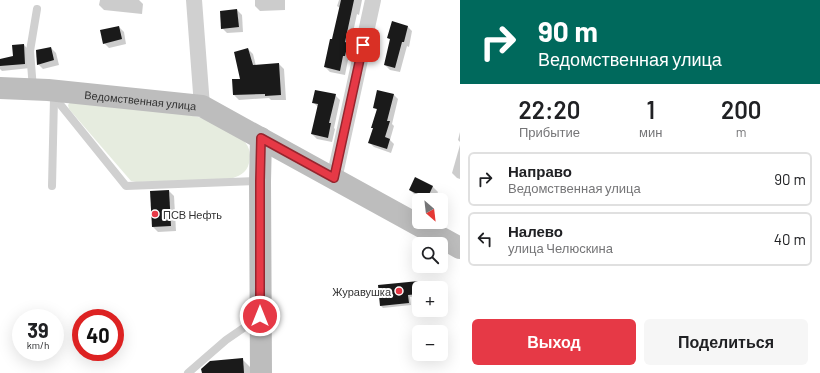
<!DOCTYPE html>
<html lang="ru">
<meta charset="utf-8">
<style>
:root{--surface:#fff;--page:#f6f6f6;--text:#202124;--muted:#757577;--line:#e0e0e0;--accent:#e63946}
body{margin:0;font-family:Barlow,sans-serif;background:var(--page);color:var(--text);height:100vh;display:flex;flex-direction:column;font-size:15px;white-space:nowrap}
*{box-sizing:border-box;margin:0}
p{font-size:13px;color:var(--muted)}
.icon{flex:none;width:22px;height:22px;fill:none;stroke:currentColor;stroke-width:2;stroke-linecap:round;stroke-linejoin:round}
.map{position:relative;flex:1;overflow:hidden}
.drawer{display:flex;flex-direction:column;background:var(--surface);width:360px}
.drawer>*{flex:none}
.hud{background:#00695c;color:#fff;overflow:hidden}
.needle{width:26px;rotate:152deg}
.tools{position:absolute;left:412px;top:193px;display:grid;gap:8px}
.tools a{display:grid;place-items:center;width:36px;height:36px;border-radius:6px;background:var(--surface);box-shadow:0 4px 16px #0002;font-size:20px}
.speed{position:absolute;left:12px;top:309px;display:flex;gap:8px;font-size:20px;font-weight:700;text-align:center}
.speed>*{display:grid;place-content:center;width:52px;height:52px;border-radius:50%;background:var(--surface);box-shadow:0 4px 16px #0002;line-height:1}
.speed small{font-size:10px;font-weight:400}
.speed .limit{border:6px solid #d22;background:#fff;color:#111}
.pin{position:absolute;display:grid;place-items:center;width:34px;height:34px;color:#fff;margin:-17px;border-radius:8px;box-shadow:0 2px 6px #0006}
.me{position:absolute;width:44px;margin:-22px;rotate:0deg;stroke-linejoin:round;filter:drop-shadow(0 0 3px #0008)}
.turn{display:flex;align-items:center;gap:14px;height:84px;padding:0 12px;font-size:18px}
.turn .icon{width:52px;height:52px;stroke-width:2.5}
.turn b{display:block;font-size:28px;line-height:34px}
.eta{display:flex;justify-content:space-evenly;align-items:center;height:68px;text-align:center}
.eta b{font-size:24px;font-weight:600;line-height:28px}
.button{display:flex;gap:8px;margin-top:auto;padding:8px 12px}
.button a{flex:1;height:46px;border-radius:6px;background:var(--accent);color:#fff;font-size:16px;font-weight:600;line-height:46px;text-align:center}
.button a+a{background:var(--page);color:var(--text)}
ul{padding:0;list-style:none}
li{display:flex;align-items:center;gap:12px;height:54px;margin:0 8px 6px;padding:0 4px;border:2px solid var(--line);border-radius:6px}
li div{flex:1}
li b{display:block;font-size:15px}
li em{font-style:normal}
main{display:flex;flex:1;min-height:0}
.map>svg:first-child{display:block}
</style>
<main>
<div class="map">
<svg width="460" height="373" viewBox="0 0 460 373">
<rect width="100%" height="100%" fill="#fff"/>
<path fill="#e6ecdf" d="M71 101C97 104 124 107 150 110 166 112 183 113 198 117 205 119 211 123 218 126 234 133 255 141 249 163 247 173 238 177 229 179L136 182 131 181 69 109 68 105Z"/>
<g fill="#0003">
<polygon points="100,0 139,0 143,4 142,14 104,10 99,5"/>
<polygon points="255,0 285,0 285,10 260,11 255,6"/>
<polygon points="339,0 362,0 359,15 357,14 350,46 352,48 349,60 348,60 345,75 330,72 325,67 333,40 340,8 337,6"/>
<polygon points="237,10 242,15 243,32 227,33 222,28"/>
<polygon points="407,26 412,31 409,47 407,46 400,72 390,70 385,65 391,40 388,38"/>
<polygon points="119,27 124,32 126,44 109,48 104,43"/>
<polygon points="24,45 29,50 30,68 2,71 0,69 0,60 14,57"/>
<polygon points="51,48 56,53 59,65 43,69 38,64"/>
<polygon points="248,49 253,54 256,66 279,64 284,69 286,100 271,100 269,98 239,100 234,95 242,80"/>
<polygon points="378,91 394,95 398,99 392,124 394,126 390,140 394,144 391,153 374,147 369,142 374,129 372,127 377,110 374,107"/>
<polygon points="335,95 340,100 334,128 335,129 332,142 317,139 312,134 318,107 313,102"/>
<polygon points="460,132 460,142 458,140"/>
<polygon points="460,145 460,179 457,178 452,173"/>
<polygon points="416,178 433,187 438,192 434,200 425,200 415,195 410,190"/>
<polygon points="169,191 174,196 176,231 158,232 153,227 151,192"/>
<polygon points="422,282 424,284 424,288 419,288 419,296 410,297 411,305 383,308 381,306 379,286"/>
<polygon points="242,359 250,367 250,373 203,373"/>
</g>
<g fill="#1a1a1a">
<polygon points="341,0 354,0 345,42 348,43 345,56 343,56 340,71 324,67 330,39 332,39"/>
<polygon points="237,9 239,27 221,29 220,11"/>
<polygon points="392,21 408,26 404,42 402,42 395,68 384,65 390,39 387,38"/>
<polygon points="119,26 122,39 103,44 100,30"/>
<polygon points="24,44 25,64 0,66 0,59 13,56 12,45"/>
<polygon points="51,47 54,60 37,65 36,50"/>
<polygon points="248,48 253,65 279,63 281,95 265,96 265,94 233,95 232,79 240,79 234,52"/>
<polygon points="315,90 336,94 329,123 331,123 328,138 311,134 318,104 312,103"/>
<polygon points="377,90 394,94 387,121 390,121 385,137 390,139 387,149 368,143 373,128 371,128 377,109 373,108"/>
<polygon points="415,177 433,186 427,199 409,190"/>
<polygon points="169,190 171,226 152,227 150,191"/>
<polygon points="419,281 419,294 408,295 409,303 380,306 378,285"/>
<polygon points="243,358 244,373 202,373 201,369 210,361"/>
</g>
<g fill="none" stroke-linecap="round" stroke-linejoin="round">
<g stroke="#d0d0d0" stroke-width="8">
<polyline points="33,89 30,51 37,9"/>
<polyline points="51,93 126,186 259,181"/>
<polyline points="52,186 54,98"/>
<polyline points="188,373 226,340 258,318"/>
</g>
<g stroke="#d0d0d0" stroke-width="16">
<polyline points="194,0 202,106"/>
<polyline points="334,179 373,0"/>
</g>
<g stroke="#bdbdbd" stroke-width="22">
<path id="s1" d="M0 88 48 90 202 106 460 248"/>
<polyline points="261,373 260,181 261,138"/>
</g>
</g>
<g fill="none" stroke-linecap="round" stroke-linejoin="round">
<defs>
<polyline id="route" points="260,316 260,181 261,138 334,178 363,45"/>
</defs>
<use href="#route" stroke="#96252e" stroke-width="10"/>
<use href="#route" stroke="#e63946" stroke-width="7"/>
</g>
<g fill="#e63946" stroke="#fff" stroke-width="1.5">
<circle cx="155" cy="214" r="4"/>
<circle cx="399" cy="291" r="4"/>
</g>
<g text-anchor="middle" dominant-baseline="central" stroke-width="4" stroke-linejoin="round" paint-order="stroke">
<g font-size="11" fill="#333" stroke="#fff">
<text stroke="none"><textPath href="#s1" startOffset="141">Ведомственная улица</textPath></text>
</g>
<g font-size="11" fill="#333" stroke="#fff" text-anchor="start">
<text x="163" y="214">ПСВ Нефть</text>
<text x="391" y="291" text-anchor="end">Журавушка</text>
</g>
</g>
</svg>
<div class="tools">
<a><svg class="needle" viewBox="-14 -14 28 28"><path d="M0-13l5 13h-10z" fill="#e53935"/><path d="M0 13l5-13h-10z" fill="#757577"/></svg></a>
<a><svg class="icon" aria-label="search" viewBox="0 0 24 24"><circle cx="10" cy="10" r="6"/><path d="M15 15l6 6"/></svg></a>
<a>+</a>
<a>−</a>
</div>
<div class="speed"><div>39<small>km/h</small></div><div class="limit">40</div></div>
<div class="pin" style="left:363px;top:45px;background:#d93025"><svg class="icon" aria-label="arrive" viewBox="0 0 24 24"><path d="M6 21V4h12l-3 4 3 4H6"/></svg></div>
<svg class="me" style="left:260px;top:316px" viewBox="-20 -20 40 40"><circle r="17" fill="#e63946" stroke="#fff" stroke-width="3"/><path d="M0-11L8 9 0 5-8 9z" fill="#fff"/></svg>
</div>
<section class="drawer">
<div class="hud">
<div class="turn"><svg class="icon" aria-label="right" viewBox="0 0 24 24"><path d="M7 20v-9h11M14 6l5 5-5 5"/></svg><div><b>90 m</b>Ведомственная улица</div></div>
</div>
<div class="eta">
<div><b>22:20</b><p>Прибытие</p></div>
<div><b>1</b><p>мин</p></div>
<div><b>200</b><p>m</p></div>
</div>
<ul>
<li><svg class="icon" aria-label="right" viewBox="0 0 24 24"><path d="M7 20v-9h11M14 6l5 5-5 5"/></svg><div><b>Направо</b><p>Ведомственная улица</p></div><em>90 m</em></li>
<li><svg class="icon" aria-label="left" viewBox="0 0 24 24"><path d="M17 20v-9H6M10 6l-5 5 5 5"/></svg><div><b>Налево</b><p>улица Челюскина</p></div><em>40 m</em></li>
</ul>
<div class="button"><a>Выход</a><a>Поделиться</a></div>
</section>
</main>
